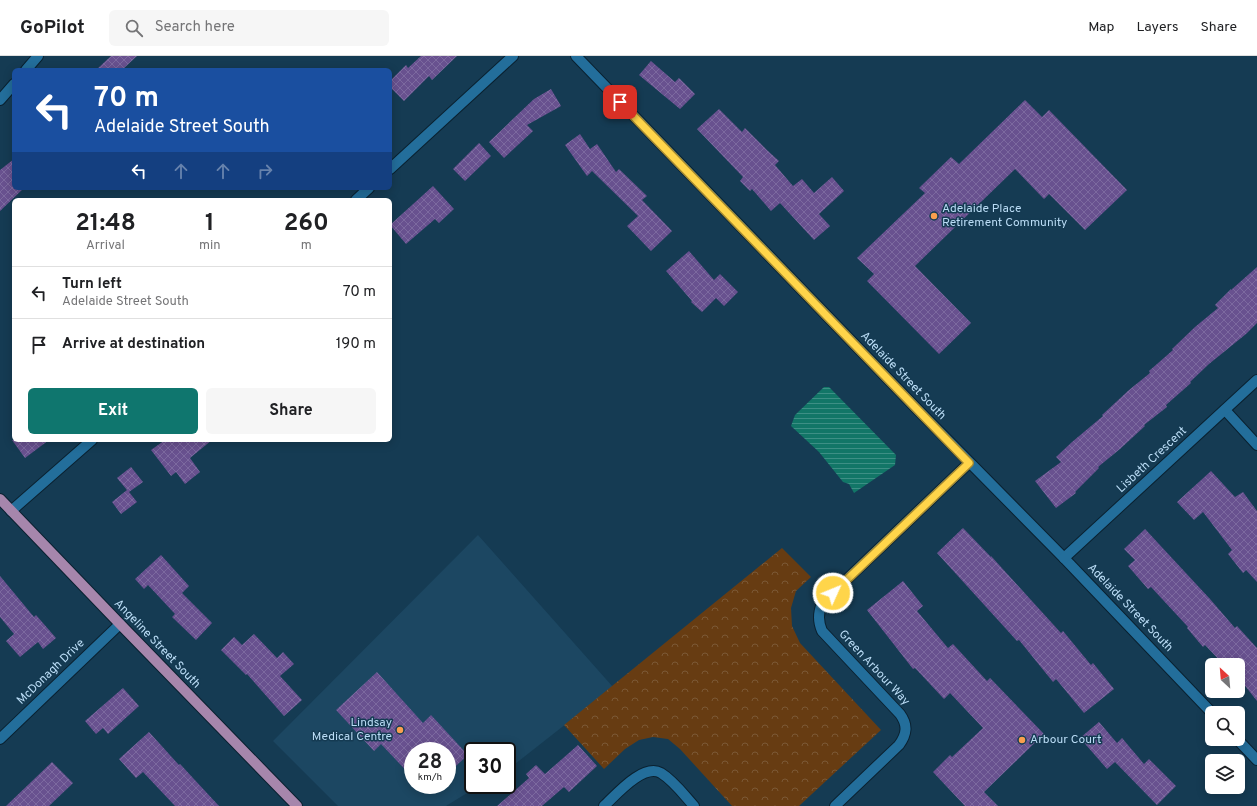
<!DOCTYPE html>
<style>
:root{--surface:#fff;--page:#f6f6f6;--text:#202124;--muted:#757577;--line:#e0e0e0;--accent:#0f766e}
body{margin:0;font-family:Overpass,sans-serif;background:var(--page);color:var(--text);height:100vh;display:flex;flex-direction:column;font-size:15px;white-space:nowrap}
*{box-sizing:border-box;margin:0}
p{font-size:13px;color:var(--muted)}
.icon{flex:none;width:22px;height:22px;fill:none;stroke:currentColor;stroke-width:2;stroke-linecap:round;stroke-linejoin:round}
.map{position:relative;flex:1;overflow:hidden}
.panel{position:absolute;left:12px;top:142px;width:380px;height:244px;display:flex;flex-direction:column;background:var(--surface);border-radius:6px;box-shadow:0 2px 10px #0003}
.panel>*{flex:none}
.guide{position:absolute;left:12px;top:12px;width:380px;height:122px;border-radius:6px;box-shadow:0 2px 10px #0003;background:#1a4fa0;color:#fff;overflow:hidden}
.needle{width:26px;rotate:334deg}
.buttons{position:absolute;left:1205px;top:602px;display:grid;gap:8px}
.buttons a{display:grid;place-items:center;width:40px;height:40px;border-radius:6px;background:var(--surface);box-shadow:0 2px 10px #0003;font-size:20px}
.speed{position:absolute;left:404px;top:686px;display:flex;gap:8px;font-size:20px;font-weight:700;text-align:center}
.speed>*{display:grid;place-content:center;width:52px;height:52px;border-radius:50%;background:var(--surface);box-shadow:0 2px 10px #0003;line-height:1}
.speed small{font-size:10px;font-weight:400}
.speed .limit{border:2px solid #111;border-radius:6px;background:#fff;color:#111}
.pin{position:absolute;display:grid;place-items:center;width:34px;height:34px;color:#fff;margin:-17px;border-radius:8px;box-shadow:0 2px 6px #0006}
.me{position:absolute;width:44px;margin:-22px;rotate:46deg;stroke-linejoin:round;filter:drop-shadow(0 0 3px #0008)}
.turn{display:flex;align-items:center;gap:14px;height:84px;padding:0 16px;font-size:18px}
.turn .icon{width:52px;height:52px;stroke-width:2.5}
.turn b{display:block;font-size:28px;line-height:34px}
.lanes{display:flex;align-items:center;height:38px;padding:0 16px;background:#0003;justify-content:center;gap:20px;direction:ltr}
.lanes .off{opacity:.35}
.eta{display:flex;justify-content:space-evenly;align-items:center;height:68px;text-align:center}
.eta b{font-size:24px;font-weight:700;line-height:28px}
.primary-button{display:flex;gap:8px;margin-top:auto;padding:8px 16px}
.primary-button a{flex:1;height:46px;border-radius:6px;background:var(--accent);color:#fff;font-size:16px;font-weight:700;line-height:46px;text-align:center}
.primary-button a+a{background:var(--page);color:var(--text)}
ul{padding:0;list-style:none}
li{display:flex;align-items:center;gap:12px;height:52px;padding:0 16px;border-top:1px solid var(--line)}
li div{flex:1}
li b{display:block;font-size:15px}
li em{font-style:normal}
header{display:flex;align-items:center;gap:24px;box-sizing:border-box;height:56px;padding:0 20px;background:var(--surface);border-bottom:1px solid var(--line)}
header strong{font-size:19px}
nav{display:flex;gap:22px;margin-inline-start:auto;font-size:14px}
.search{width:280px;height:36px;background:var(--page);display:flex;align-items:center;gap:10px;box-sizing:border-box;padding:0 14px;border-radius:6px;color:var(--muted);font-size:15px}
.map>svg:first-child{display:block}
</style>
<header>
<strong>GoPilot</strong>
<div class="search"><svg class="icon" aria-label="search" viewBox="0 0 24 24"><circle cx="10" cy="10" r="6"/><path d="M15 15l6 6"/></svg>Search here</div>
<nav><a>Map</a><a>Layers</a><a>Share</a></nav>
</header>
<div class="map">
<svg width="1257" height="750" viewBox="0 0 1257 750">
<defs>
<pattern id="park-crowns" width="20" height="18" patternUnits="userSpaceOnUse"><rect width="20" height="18" fill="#673c12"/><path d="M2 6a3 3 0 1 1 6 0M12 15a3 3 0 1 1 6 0" fill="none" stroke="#7b5835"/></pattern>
<pattern id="water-rules" width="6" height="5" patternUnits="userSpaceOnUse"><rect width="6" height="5" fill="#127667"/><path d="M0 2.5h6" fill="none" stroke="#3d8f85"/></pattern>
<pattern id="building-cross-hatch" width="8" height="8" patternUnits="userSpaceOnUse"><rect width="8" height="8" fill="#68518f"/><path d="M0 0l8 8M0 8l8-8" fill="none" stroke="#7c699f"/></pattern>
</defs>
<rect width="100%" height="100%" fill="#153b53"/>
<path fill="#1c4762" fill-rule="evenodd" d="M478 479 613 631 515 708 507 713V695H473V729H480L446 750H338L273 685ZM413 695H447V729H413Z"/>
<polygon fill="url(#park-crowns)" points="782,492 811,521 796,535 791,552 792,570 800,587 881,674 799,750 732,750 680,693 668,683 653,681 639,684 625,693 604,713 564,669"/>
<polygon fill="url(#water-rules)" points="824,331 829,331 896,399 895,409 854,437 849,428 843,426 819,396 791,370 795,359"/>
<g fill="url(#building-cross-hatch)">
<polygon points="111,0 137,0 122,14 96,14"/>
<polygon points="421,0 457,0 432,24 429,20 404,45 390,31 390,25 406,9 408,12"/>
<polygon points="651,5 675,26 679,22 695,38 680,53 639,19"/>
<polygon points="551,33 561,50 527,69 533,75 504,102 489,86 534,43"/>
<polygon points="1025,44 1042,61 1049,54 1127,134 1085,174 1049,138 1044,143 1015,113 915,210 971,267 939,298 867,225 874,218 857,202 925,137 919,132 951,101 959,108"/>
<polygon points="719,53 742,76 745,72 768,95 779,105 775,109 793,130 802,123 814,137 832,121 844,135 819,158 830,170 814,184 780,147 771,155 752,133 750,135 740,125 743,121 697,73"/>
<polygon points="580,78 590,93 597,88 616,116 619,113 647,140 642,144 672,175 651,195 627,170 638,160 592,115 587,120 565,89"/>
<polygon points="479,87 491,100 465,125 453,113"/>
<polygon points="14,103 14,132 24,132 0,155 0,114"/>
<polygon points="433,130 454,153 439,167 435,163 406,188 390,169"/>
<polygon points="689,195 714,224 720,218 738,236 724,250 716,242 702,256 691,246 692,245 666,215"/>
<polygon points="1257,211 1257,267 1246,278 1209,308 1190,326 1191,327 1166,349 1167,351 1144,369 1145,370 1120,393 1098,411 1099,412 1075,436 1076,437 1056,452 1035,425 1061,406 1056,401 1072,386 1103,360 1102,359 1129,334 1150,317 1149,315 1173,294 1172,293 1195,271 1218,252 1215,249 1231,233 1231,234"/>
<polygon points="12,384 49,384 25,402"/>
<polygon points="165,384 212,384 190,402 200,416 185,428 176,416 171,420 151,394"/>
<polygon points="131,411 143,426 129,436 137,446 121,458 112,446 127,434 117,422"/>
<polygon points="1211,415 1235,441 1243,436 1257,455 1257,526 1246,514 1243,517 1228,498 1232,494 1203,456 1194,464 1177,446"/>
<polygon points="963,472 991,501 991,500 1061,577 1063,575 1091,609 1093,607 1114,633 1084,657 1056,623 1053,626 1019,584 1017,585 937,497"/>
<polygon points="1145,473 1210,543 1235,572 1237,570 1257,592 1257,645 1238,621 1238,609 1224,609 1205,589 1203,591 1187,572 1188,571 1151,531 1148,533 1128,510 1135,504 1124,493"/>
<polygon points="161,499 189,530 182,537 212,567 196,584 172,561 175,558 148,529 144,533 135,523"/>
<polygon points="0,520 34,561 36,559 56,582 43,593 38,586 20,601 6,585 14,578 0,561"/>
<polygon points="903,525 923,550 917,555 948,592 953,588 987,625 990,622 1044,678 984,736 998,750 965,750 933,716 950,699 952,701 983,672 950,637 944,643 915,612 913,613 867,554"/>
<polygon points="254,578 277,602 283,596 294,608 280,620 302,644 284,660 247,618 246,619 221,594 234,581 242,589"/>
<polygon points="377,616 423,667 431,659 468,699 447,718 447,695 413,695 413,722 381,688 374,695 336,654"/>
<polygon points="123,632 139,650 108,678 103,672 96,678 85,665"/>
<polygon points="1099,666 1117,687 1122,682 1144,708 1149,703 1176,730 1157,749 1115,706 1107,713 1080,682"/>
<polygon points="149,676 179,709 180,708 219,750 175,750 143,716 136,722 119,703"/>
<polygon points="578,689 597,710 569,736 564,731 542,750 497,750 529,722 526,718 536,709 545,718"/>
<polygon points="52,706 73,727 49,750 6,750"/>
</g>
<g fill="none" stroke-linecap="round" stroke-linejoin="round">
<defs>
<g id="minor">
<polyline points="576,0 917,353 1064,502 1212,657"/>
<polyline points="26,14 38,0"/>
<polyline points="0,44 14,28"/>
<polyline points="390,113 513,0"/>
<polyline points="356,144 369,132"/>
<polyline points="1225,354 1257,389"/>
<polyline points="11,455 92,384"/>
<polyline points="1064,502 1257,324"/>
<polyline points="0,683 120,568"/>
<polyline points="1237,683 1257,704"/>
<path d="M604 750C616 739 643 707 661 717 674 725 684 739 694 750"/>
<path d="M835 750 899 689C907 678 908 669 900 658L822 575C818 565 818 558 822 547L969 407"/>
</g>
<polyline id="major" points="0,443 120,568 297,750"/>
</defs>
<use href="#minor" stroke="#0a2130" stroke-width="12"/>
<use href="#major" stroke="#0a2130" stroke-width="12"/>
<use href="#minor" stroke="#236e9b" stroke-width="10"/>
<use href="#major" stroke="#a686ac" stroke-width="10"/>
</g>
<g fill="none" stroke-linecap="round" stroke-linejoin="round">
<defs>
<polyline id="route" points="620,46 969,407 833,537"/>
</defs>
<use href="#route" stroke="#a68a30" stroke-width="10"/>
<use href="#route" stroke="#ffd54a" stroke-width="7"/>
</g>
<g fill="#fa9f4e" stroke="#153b53" stroke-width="1.5">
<circle cx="934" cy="160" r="4"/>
<circle cx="400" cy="674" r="4"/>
<circle cx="1022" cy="684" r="4"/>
</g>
<g text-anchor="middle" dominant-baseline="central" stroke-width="3" stroke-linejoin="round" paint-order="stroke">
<g font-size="12" fill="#badcf5" stroke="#153b53" text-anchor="start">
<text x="942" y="153">Adelaide Place<tspan x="942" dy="14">Retirement Community</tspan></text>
<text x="392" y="667" text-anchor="end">Lindsay<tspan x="392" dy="14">Medical Centre</tspan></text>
<text x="1030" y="684">Arbour Court</text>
</g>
<g font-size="12" fill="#badcf5" stroke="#153b53">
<text transform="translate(903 320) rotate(46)">Adelaide Street South</text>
<text transform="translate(1152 404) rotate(-43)">Lisbeth Crescent</text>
<text transform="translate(1130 552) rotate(46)">Adelaide Street South</text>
<text transform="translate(157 588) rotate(46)">Angeline Street South</text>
<text transform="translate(874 612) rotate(47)">Green Arbour Way</text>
<text transform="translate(51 616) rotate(-44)">McDonagh Drive</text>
</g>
</g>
</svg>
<div class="buttons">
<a><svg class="needle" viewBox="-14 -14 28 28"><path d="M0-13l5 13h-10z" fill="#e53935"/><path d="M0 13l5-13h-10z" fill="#757577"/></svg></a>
<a><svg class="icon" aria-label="search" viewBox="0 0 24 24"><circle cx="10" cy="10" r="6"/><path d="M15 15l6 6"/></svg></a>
<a><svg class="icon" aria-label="layers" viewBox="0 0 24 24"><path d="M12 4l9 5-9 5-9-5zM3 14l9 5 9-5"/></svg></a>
</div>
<div class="speed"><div>28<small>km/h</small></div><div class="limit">30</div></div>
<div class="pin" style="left:620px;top:46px;background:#d93025"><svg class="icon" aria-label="arrive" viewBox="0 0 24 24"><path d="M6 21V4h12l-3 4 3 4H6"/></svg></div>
<svg class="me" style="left:833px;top:537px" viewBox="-20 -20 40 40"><circle r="17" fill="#ffd54a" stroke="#fff" stroke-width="3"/><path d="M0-11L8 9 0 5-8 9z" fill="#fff"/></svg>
<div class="guide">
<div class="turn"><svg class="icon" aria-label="left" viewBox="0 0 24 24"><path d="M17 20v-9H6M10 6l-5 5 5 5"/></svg><div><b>70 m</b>Adelaide Street South</div></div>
<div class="lanes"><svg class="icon" aria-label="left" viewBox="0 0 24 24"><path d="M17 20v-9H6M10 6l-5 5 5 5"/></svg><svg class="icon off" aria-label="ahead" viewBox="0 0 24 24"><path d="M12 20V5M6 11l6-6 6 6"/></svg><svg class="icon off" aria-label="ahead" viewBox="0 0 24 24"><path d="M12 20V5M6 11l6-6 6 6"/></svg><svg class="icon off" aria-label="right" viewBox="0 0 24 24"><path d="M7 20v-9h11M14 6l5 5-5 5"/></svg></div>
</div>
<section class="panel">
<div class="eta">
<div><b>21:48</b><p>Arrival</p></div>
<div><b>1</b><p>min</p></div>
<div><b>260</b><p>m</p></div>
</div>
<ul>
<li><svg class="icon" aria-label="left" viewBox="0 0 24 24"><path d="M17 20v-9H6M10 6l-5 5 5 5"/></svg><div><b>Turn left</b><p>Adelaide Street South</p></div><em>70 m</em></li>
<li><svg class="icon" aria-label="arrive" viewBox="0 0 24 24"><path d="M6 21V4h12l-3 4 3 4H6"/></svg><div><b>Arrive at destination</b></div><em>190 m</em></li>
</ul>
<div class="primary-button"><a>Exit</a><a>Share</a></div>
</section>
</div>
